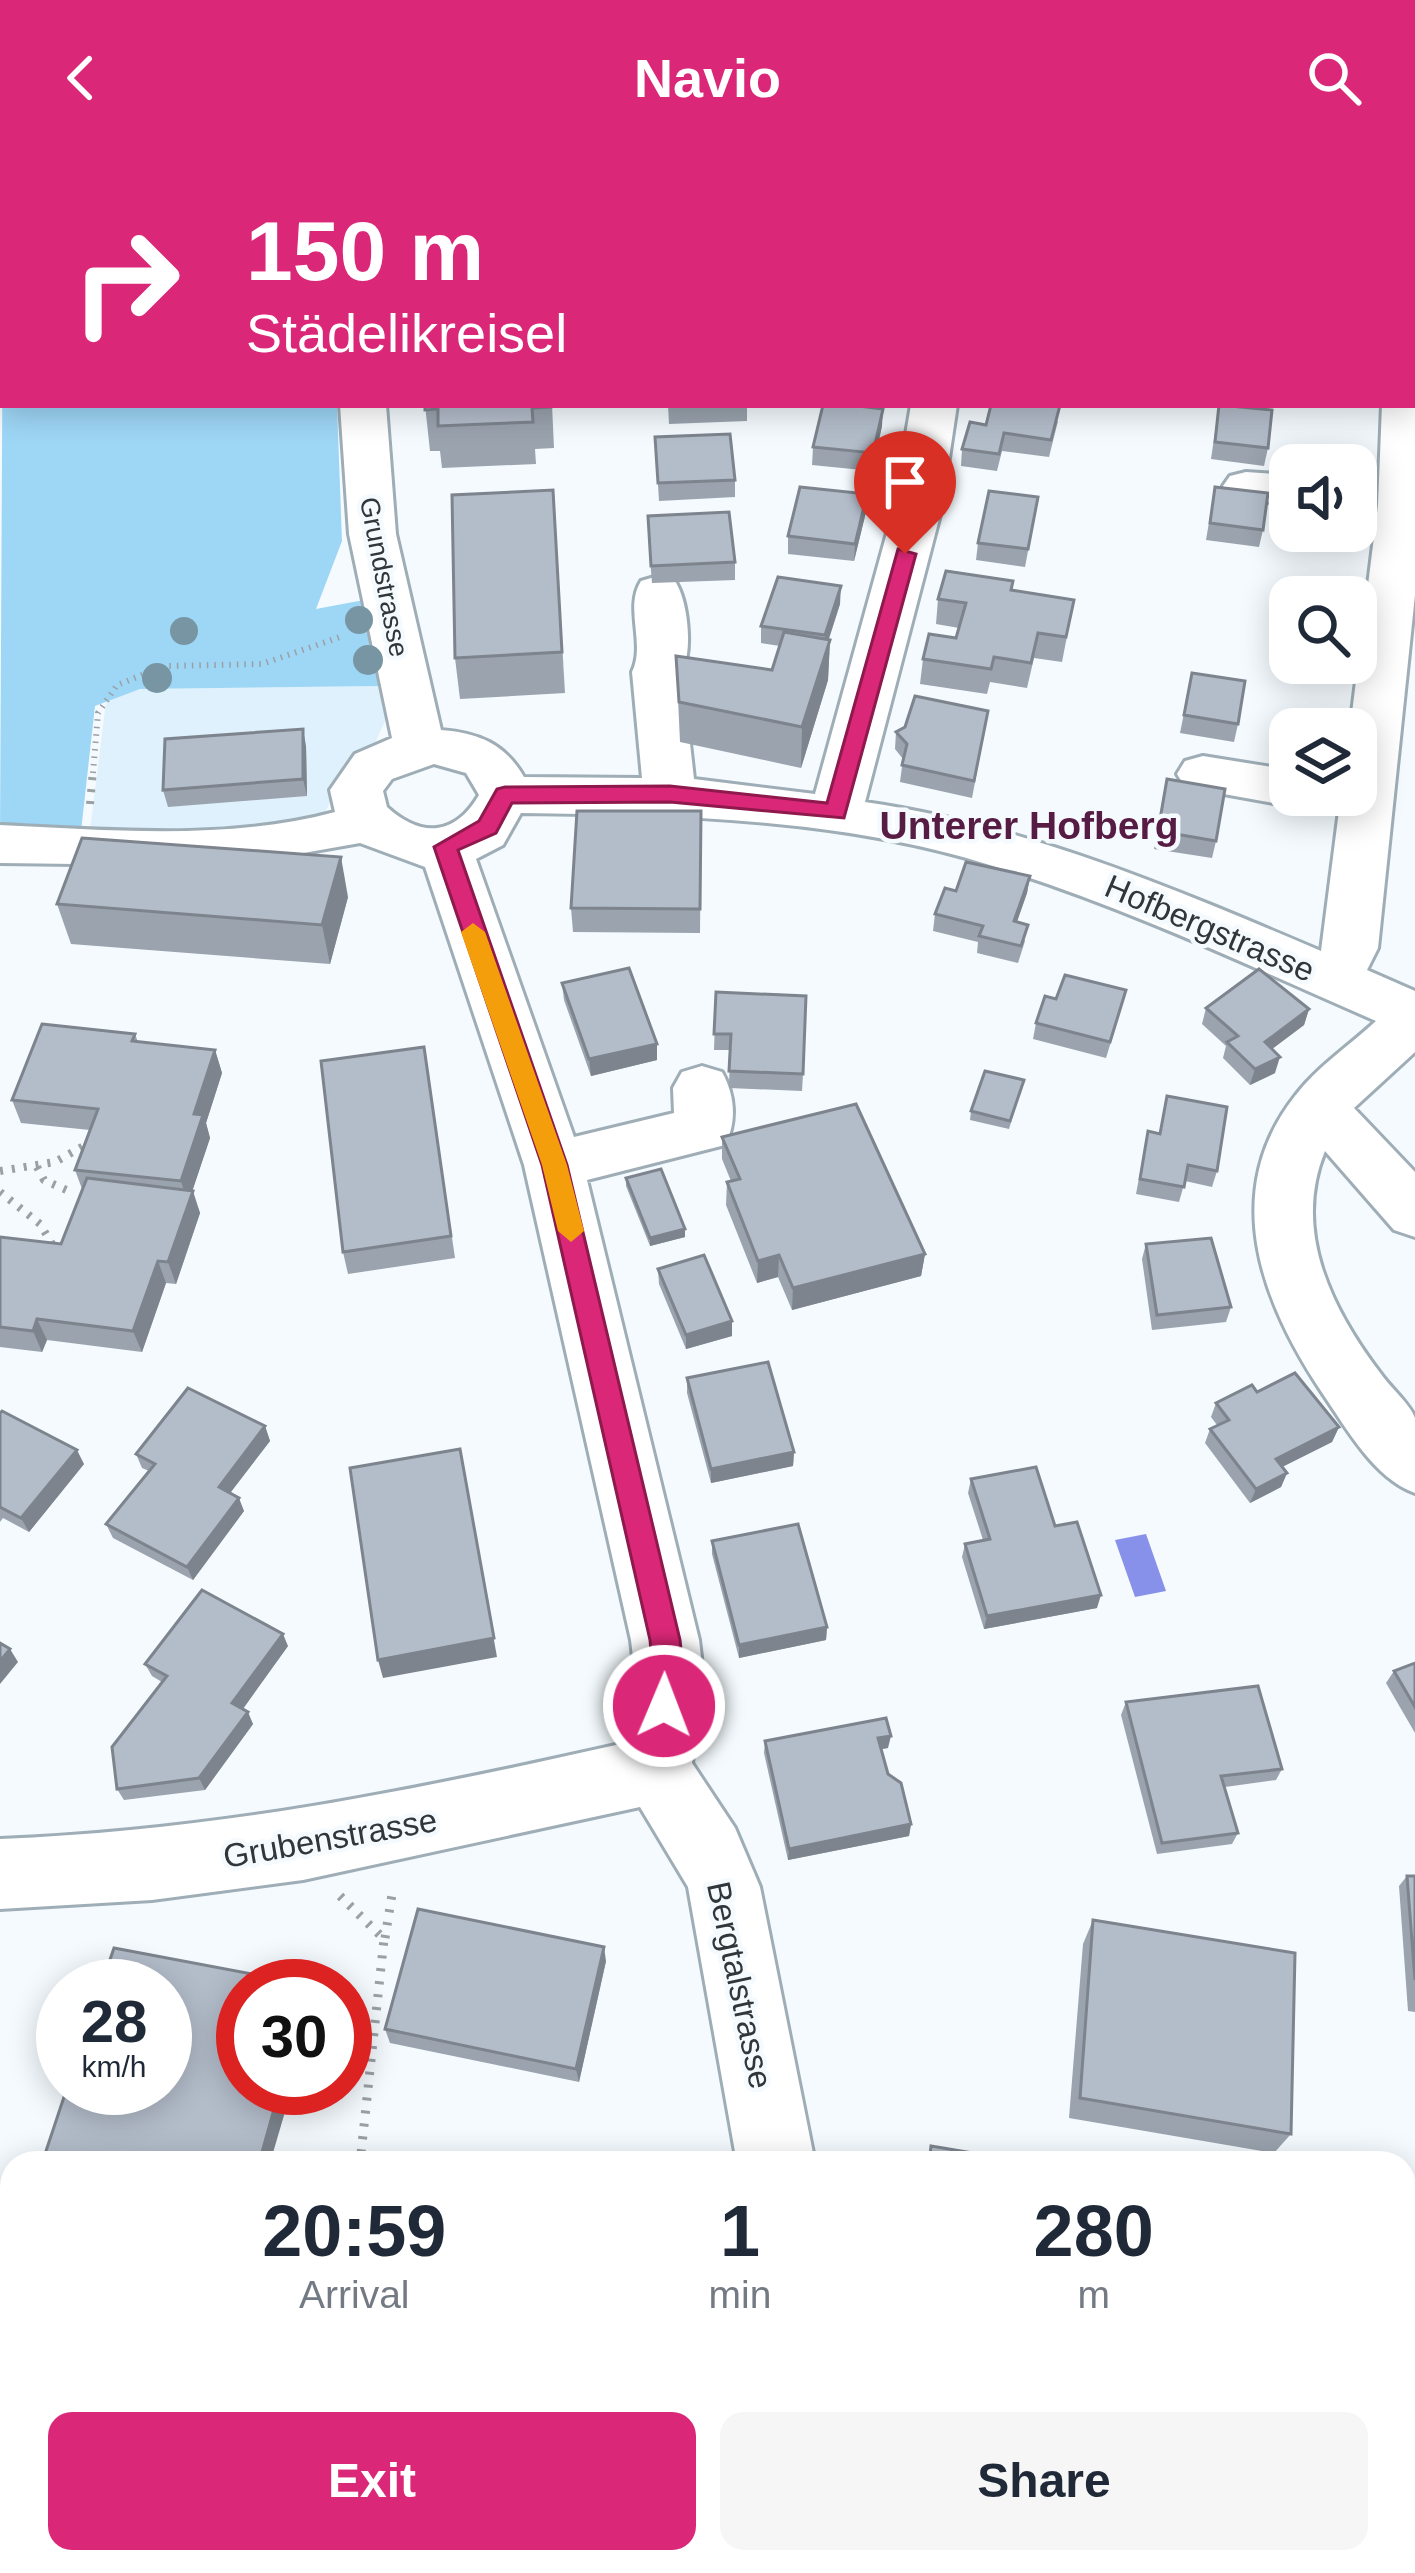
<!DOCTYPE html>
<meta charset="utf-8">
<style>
:root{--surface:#fff;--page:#f6f6f7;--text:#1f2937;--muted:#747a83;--accent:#db2777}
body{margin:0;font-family:Arial,sans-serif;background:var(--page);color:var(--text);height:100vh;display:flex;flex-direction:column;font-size:45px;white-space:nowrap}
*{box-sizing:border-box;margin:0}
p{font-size:39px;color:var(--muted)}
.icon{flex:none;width:66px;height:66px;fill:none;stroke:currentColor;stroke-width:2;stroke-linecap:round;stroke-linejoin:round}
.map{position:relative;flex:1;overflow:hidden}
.sheet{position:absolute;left:0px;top:1995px;width:1416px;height:423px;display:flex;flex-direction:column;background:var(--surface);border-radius:36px 36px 0 0;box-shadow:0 6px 30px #0003}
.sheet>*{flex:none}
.top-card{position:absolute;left:0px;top:0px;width:1416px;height:252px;box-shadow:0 6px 30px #0003;background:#db2777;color:#fff;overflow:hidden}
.tools{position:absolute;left:1269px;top:288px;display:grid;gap:24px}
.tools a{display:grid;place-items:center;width:108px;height:108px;border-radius:24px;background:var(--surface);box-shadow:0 6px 30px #0003;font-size:60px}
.speed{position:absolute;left:36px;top:1803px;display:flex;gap:24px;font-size:60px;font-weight:700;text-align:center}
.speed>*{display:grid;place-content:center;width:156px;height:156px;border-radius:50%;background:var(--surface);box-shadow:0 6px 30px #0003;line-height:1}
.speed small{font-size:30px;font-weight:400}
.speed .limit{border:18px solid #d22;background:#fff;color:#111}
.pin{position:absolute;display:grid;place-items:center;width:102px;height:102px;color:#fff;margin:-123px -51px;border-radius:50% 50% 50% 0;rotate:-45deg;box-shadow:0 0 12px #0007}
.pin .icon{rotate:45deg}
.me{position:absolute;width:132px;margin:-66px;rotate:1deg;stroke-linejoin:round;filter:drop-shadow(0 0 9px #0008)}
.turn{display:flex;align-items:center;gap:42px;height:252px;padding:0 48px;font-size:54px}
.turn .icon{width:156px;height:156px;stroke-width:2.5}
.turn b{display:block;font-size:84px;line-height:102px}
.eta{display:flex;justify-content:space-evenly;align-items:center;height:204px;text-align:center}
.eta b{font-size:72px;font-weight:800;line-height:84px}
.button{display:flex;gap:24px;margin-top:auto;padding:24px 48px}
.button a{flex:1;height:138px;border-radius:24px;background:var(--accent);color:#fff;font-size:48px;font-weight:800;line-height:138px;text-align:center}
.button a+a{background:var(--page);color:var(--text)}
header{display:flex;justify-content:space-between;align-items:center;height:156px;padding:0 48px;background:var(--accent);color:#fff;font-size:54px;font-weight:800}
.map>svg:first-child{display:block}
</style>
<header><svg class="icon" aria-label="back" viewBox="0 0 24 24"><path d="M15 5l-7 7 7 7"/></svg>Navio<svg class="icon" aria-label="search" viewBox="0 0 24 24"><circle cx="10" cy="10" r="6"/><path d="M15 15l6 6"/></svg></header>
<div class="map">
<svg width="1415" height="2417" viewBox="0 0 1415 2417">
<rect width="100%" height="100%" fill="#f4fafe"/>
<polygon fill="#def1fc" points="380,530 386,563 373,591 345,614 324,659 308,669 89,683 106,546 119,539 140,533"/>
<polygon fill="#9ed6f6" points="3,106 3,249 337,249 342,385 316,453 364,444 380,530 140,533 95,550 80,684 0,682"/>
<polygon fill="#8791e9" points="1146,1378 1166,1435 1135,1441 1115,1384"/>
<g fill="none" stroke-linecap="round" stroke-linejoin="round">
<defs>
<g id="minor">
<path d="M1415 238V439L1378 792 1367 814 1415 835V896L1354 952 1415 1016V1081L1394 1074 1325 995C1292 1075 1332 1154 1381 1218 1390 1231 1410 1248 1415 1262 1415 1282 1415 1316 1415 1337 1374 1322 1347 1273 1323 1238 1262 1147 1219 1037 1295 940 1317 911 1349 890 1376 865 1250 810 1125 751 993 710 842 662 678 659 521 657L503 689 476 703 574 981 674 957 673 932 682 916 702 910 722 916C735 939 737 966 725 989L587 1024 699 1484 703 1518 692 1607 735 1672 760 1731 815 2007H737L688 1731 640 1651 303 1724 152 1744 0 1753V1683C220 1674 411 1635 625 1587L635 1518 631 1484 524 1009 425 711 360 687 230 710 0 707V669C110 674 227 685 335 656L330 634 355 598 392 582 349 378 340 249H386L396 378 441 574C479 577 505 588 524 621L642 622 632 516C646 488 624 452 641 425L658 420 675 425C688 445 693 494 682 516L694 623 815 638 893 355 911 249H957L941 355 865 646C1025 669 1173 732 1321 795L1341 639H1356V573H1350L1378 349 1382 249H1413ZM434 608 466 617 479 639C455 680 421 682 387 651L383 635 392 623Z"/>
<polygon points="1246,316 1290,319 1290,349 1230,340 1223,330 1230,320"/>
<polygon points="1203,600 1290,614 1290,639 1312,639 1290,650 1185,631 1177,618 1185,605"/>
<rect x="790" y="2406" width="86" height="11"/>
</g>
</defs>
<use href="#minor" stroke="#9eadb6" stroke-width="6"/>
<g stroke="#9aa0a4" stroke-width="6" stroke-dasharray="1.5 6" stroke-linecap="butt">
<polyline points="941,3 980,0"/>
<polyline points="93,617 98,557 117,529 165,510 262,508 343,480"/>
</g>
<g stroke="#9aa0a4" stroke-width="8" stroke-dasharray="3 9" stroke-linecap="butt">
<polyline points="90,648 93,614"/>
<polyline points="37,1011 44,1024 73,1037"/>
<polyline points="0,1015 55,1006 89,987"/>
<polyline points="0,1036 40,1068 55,1093"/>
</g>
<g stroke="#9aa0a4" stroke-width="9" stroke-dasharray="3 10" stroke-linecap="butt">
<polyline points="340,1740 384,1783 360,2007"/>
<polyline points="385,1782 393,1732"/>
<polyline points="383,2417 384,2406"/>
</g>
<use href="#minor" fill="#fff" fill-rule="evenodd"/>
</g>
<g fill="#7895a3">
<circle cx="359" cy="464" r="14"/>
<circle cx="184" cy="475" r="14"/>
<circle cx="368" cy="504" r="15"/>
<circle cx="157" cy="522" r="15"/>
</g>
<g fill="#9aa3ae">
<rect x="1008" y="0" width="182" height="3"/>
<polygon points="1413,60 1415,60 1415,93 1413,90"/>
<polygon points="425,249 552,249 554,292 535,293 536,308 442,312 440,295 430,295"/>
<polygon points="668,249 747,249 747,265 669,268"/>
<polygon points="1219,249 1268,292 1264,310 1211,303"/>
<polygon points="1058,265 1049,301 1002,295 997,315 961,310 962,293 986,269"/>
<polygon points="882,270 872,315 812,309 813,291"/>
<polygon points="655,281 735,324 735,341 659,345"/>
<polygon points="1215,331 1263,374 1259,391 1206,384"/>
<polygon points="553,334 565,537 460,543 455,502"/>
<polygon points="867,338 866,356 854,405 788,398 788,380"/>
<polygon points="1035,358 1025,411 976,404 978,387"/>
<polygon points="648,377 735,406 735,424 652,427"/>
<polygon points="1011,434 1074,444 1062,506 1034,502 1027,532 990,526 987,538 920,528 923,503 956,482 959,472 936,468 938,443"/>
<polygon points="840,448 829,483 830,484 828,524 801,612 680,586 676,500 772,514 780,490 761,487 761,470"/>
<polygon points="1192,517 1238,568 1234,586 1180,577"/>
<polygon points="985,573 972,642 900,626 903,603 895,593 896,576"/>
<polygon points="306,590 307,640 168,651 163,634"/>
<polygon points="1163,640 1216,685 1212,702 1154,693"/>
<polygon points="701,655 700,777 573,776 571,752"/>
<polygon points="1030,720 1027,737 1017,766 1025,785 1018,807 977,797 978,786 933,775 935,758 956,735"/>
<polygon points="348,741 330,808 71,788 57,748"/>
<polygon points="562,827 657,904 591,920 564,844"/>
<polygon points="716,836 803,918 802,935 729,932 730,894 714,894"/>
<polygon points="1056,843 1122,850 1106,902 1033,883 1036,867"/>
<polygon points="1206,852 1309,853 1304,869 1272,893 1275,917 1250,929 1223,902 1226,890 1202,868"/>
<polygon points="135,878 138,886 215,894 222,917 206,967 210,982 192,1035 200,1057 176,1128 166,1127 142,1196 47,1184 42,1196 0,1191 0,1081 61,1088 82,1033 75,1014 90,974 21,967 12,944"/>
<polygon points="424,891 455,1102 348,1118 343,1096"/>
<polygon points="1024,924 1009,973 970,964 971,955"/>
<polygon points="1167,940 1217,1015 1212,1031 1185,1025 1179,1046 1136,1038 1148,975 1159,978"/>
<polygon points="722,981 925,1098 921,1120 792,1154 778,1121 757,1127 726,1049 727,1026 731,1025 722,1003"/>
<polygon points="626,1022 685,1081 650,1090 626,1030"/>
<polygon points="1146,1088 1231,1151 1226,1166 1152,1174 1142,1103"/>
<polygon points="658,1113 732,1180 686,1193 659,1128"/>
<polygon points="687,1222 794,1296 793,1310 711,1327 687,1237"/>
<polygon points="1257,1236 1339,1271 1332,1286 1282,1311 1287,1317 1281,1331 1250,1347 1205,1287 1210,1273 1217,1269 1211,1261 1216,1247"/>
<polygon points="0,1257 84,1308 29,1376 3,1362 0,1366"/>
<polygon points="265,1270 270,1285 230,1337 244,1355 193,1424 113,1382 106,1368 149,1315 142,1312 136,1298"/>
<polygon points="971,1323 1055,1370 1097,1452 984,1473 962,1401 965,1388 983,1384 968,1337"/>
<polygon points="712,1385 827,1471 826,1484 739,1502 712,1398"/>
<polygon points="288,1490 242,1553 253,1568 205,1634 124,1644 117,1633 162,1526 152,1520 145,1508"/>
<polygon points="1415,1507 1415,1577 1386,1527 1394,1515"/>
<polygon points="1126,1546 1282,1613 1276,1624 1225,1631 1238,1677 1232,1688 1157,1698 1121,1559"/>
<polygon points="765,1585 888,1592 881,1593 888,1618 911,1668 909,1680 788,1704 764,1597"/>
<polygon points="1407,1720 1415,1720 1415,1856 1408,1855 1399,1730"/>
<polygon points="1093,1764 1291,1978 1274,1997 1069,1962 1083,1788"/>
<polygon points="606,1805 579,1926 390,1887 385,1873"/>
<polygon points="942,2406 1185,2406 1184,2417 941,2417"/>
</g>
<g fill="#7d848d">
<polygon points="170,0 272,0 273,3 171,3"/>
<polygon points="883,253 882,270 872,315 873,297"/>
<polygon points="867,338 866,356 854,405 855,388"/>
<polygon points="841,430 840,448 824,497 825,479"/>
<polygon points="830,484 828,524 801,612 802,571"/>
<polygon points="303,573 306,590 307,640 303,623"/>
<polygon points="341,701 348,741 330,808 322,769"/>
<polygon points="1030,720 1027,737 1011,782 1014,765"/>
<polygon points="1309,853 1304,869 1260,902 1265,886"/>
<polygon points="657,888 657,904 591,920 589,903"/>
<polygon points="215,894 222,917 206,967 210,982 188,1048 181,1025 194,958"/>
<polygon points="1280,901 1275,917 1250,929 1255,913"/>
<polygon points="193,1035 200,1057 176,1128 168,1106"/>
<polygon points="685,1073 685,1081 650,1090 650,1082"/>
<polygon points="925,1098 921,1120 792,1154 793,1132"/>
<polygon points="779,1099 778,1121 757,1127 758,1105"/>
<polygon points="158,1105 166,1127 142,1196 133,1175"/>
<polygon points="37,1163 47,1184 42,1196 33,1175"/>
<polygon points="732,1165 732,1180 686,1193 686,1179"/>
<polygon points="265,1270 270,1285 224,1345 219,1331"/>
<polygon points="1339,1271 1332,1286 1270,1317 1276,1303"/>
<polygon points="460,1293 497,1501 383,1522 378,1504"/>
<polygon points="77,1294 84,1308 29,1376 21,1362"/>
<polygon points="794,1296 793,1310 711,1327 711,1313"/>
<polygon points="1287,1317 1281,1331 1250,1347 1256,1333"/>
<polygon points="239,1342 244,1355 193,1424 187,1411"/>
<polygon points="1101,1439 1097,1452 984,1473 987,1460"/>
<polygon points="827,1471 826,1484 739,1502 739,1489"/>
<polygon points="283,1478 288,1490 238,1560 232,1547"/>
<polygon points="10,1493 18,1506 0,1528 0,1505"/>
<polygon points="248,1556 253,1568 205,1634 199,1622"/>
<polygon points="891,1580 888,1592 876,1594 878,1582"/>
<polygon points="911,1668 909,1680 788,1704 789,1693"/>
<polygon points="604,1791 606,1805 579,1926 576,1913"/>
<polygon points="280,1932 292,1932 270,2007 259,2007"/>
<polygon points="270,2406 280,2406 278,2417 268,2417"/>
</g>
<g fill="#b3bdca" stroke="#7d848d" stroke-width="3">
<polygon points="16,0 126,0 127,3 17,3"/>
<polygon points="808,0 808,3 701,3 790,0"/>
<polygon points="1017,0 1092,0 1093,3 1017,3"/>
<polygon points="425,249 551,249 551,251 532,252 533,266 438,270 438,253 425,254"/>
<polygon points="823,249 850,249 883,253 873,297 813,291"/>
<polygon points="991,249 1060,249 1051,284 1004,277 999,298 962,293 970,266 986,269"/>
<polygon points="1219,249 1272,254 1268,292 1215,286"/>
<polygon points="730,278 735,324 658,327 655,281"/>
<polygon points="800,331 867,338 855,388 788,380"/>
<polygon points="1215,331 1268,337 1263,374 1210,367"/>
<polygon points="553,334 562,496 455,502 452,339"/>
<polygon points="989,335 1038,341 1028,393 978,387"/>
<polygon points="729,356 735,406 651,410 648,360"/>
<polygon points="946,415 1013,425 1011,434 1074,444 1066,481 1038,477 1031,507 994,501 991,513 923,503 929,478 956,482 966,447 938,443"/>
<polygon points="778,421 841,430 825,479 761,470"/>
<polygon points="784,476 830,484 802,571 679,546 676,500 772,514"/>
<polygon points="1192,517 1245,525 1238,568 1184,559"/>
<polygon points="915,540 988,555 974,625 902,609 907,588 896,576 905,571"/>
<polygon points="303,573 303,623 163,634 165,583"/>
<polygon points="1167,623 1225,633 1216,685 1158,675"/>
<polygon points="577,655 701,655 700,753 571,752"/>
<polygon points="82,682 341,701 322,769 57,748"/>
<polygon points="966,706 1030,720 1014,765 1028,769 1021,790 979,780 983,770 935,758 945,732 956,735"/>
<polygon points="629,812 657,888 589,903 562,827"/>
<polygon points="1259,813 1309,853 1265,886 1280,901 1255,913 1227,886 1238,880 1206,852"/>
<polygon points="1065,819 1126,834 1110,886 1036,867 1045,840 1056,843"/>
<polygon points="716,836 806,840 803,918 729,915 731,878 714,878"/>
<polygon points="42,868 135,878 132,885 215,894 194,958 203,959 181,1025 75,1014 98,953 12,944"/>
<polygon points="424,891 451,1080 343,1096 321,905"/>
<polygon points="985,915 1024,924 1010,965 971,955"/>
<polygon points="1167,940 1227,951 1217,1015 1188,1009 1184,1031 1140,1023 1148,975 1160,978"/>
<polygon points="856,948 925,1098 793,1132 779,1099 758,1105 727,1026 740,1023 722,981"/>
<polygon points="661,1013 685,1073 650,1082 626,1022"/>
<polygon points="87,1022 193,1035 168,1106 158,1105 133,1175 37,1163 33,1175 0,1171 0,1081 61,1088"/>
<polygon points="1211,1082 1231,1151 1157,1159 1146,1088"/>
<polygon points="704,1099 732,1165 686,1179 658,1113"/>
<polygon points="768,1206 794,1296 711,1313 687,1222"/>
<polygon points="1295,1217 1339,1271 1276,1303 1287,1317 1256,1333 1210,1273 1229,1264 1216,1247 1252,1229 1257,1236"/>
<polygon points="188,1232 265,1270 219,1331 239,1342 187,1411 106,1368 155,1308 136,1298"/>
<polygon points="2,1255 77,1294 21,1362 0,1351 0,1257"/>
<polygon points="460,1293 494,1482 378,1504 350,1312"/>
<polygon points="1036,1311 1055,1370 1077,1366 1101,1439 987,1460 965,1388 990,1383 971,1323"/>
<polygon points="798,1368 827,1471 739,1489 712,1385"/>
<polygon points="202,1434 283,1478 232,1547 248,1556 199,1622 117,1633 112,1591 167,1520 145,1508"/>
<polygon points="0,1487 10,1493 0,1505"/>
<polygon points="1415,1507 1415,1551 1394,1515"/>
<polygon points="1258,1530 1282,1613 1221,1620 1238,1677 1162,1687 1126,1546"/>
<polygon points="886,1562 891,1580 878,1582 888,1618 901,1627 911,1668 789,1693 765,1585"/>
<polygon points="1407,1720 1415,1720 1415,1824"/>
<polygon points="418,1753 604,1791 576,1913 385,1873"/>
<polygon points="1093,1764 1295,1797 1291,1978 1080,1942"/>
<polygon points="114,1792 310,1829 243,1830 243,1932 280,1932 259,2007 61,2007 43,2004 67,1932 165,1932 165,1830 101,1830"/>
<polygon points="931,1990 1032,2007 929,2007"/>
<polygon points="33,2406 270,2406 268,2417 30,2417"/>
<polygon points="430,2406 651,2406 649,2417 427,2417"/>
<polygon points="949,2406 1185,2406 1184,2417 948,2417"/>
</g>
<path fill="#db2777" stroke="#8e194d" stroke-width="3" d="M898 393 916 398 844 662 670 646 512 647 496 677 458 694 567 1009 680 1484C683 1510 686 1535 675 1560L664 1564 654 1560C645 1540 653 1507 650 1484L542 1009 434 691 479 665 497 633 505 631 670 630 827 647Z"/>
<polygon fill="#f59e0b" points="473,767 485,776 567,1009 584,1075 571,1086 558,1075 542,1009 461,776"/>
<g text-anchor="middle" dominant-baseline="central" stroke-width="9" stroke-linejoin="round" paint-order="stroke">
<g font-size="27" fill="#30363a" stroke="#f4fafe">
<text transform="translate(384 421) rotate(79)">Grundstrasse</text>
</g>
<g font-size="33" fill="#30363a" stroke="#f4fafe">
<text transform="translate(1210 772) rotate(23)">Hofbergstrasse</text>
<text transform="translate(330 1682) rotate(-10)">Grubenstrasse</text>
<text transform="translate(740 1829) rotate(78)">Bergtalstrasse</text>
</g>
<g font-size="39" font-weight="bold" fill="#571c43" stroke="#f4fafe">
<text x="1029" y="669">Unterer Hofberg</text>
</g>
</g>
</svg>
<div class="tools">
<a><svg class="icon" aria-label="sound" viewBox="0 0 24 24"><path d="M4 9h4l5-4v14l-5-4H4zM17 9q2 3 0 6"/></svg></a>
<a><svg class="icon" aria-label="search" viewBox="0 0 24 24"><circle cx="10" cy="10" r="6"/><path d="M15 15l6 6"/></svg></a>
<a><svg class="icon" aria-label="layers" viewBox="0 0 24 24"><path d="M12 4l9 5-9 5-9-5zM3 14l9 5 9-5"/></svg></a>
</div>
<div class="speed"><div>28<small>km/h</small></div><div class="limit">30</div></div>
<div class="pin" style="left:905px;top:398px;background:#d93025"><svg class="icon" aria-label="arrive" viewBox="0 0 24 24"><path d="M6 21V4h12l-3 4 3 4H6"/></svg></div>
<svg class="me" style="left:664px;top:1550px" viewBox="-20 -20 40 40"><circle r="17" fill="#db2777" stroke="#fff" stroke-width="3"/><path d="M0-11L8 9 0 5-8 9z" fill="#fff"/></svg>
<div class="top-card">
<div class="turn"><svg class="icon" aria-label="right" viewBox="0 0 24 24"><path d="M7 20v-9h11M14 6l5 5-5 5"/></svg><div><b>150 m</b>Städelikreisel</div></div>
</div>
<section class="sheet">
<div class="eta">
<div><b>20:59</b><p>Arrival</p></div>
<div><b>1</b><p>min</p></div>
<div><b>280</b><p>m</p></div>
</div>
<div class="button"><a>Exit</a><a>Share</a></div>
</section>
</div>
